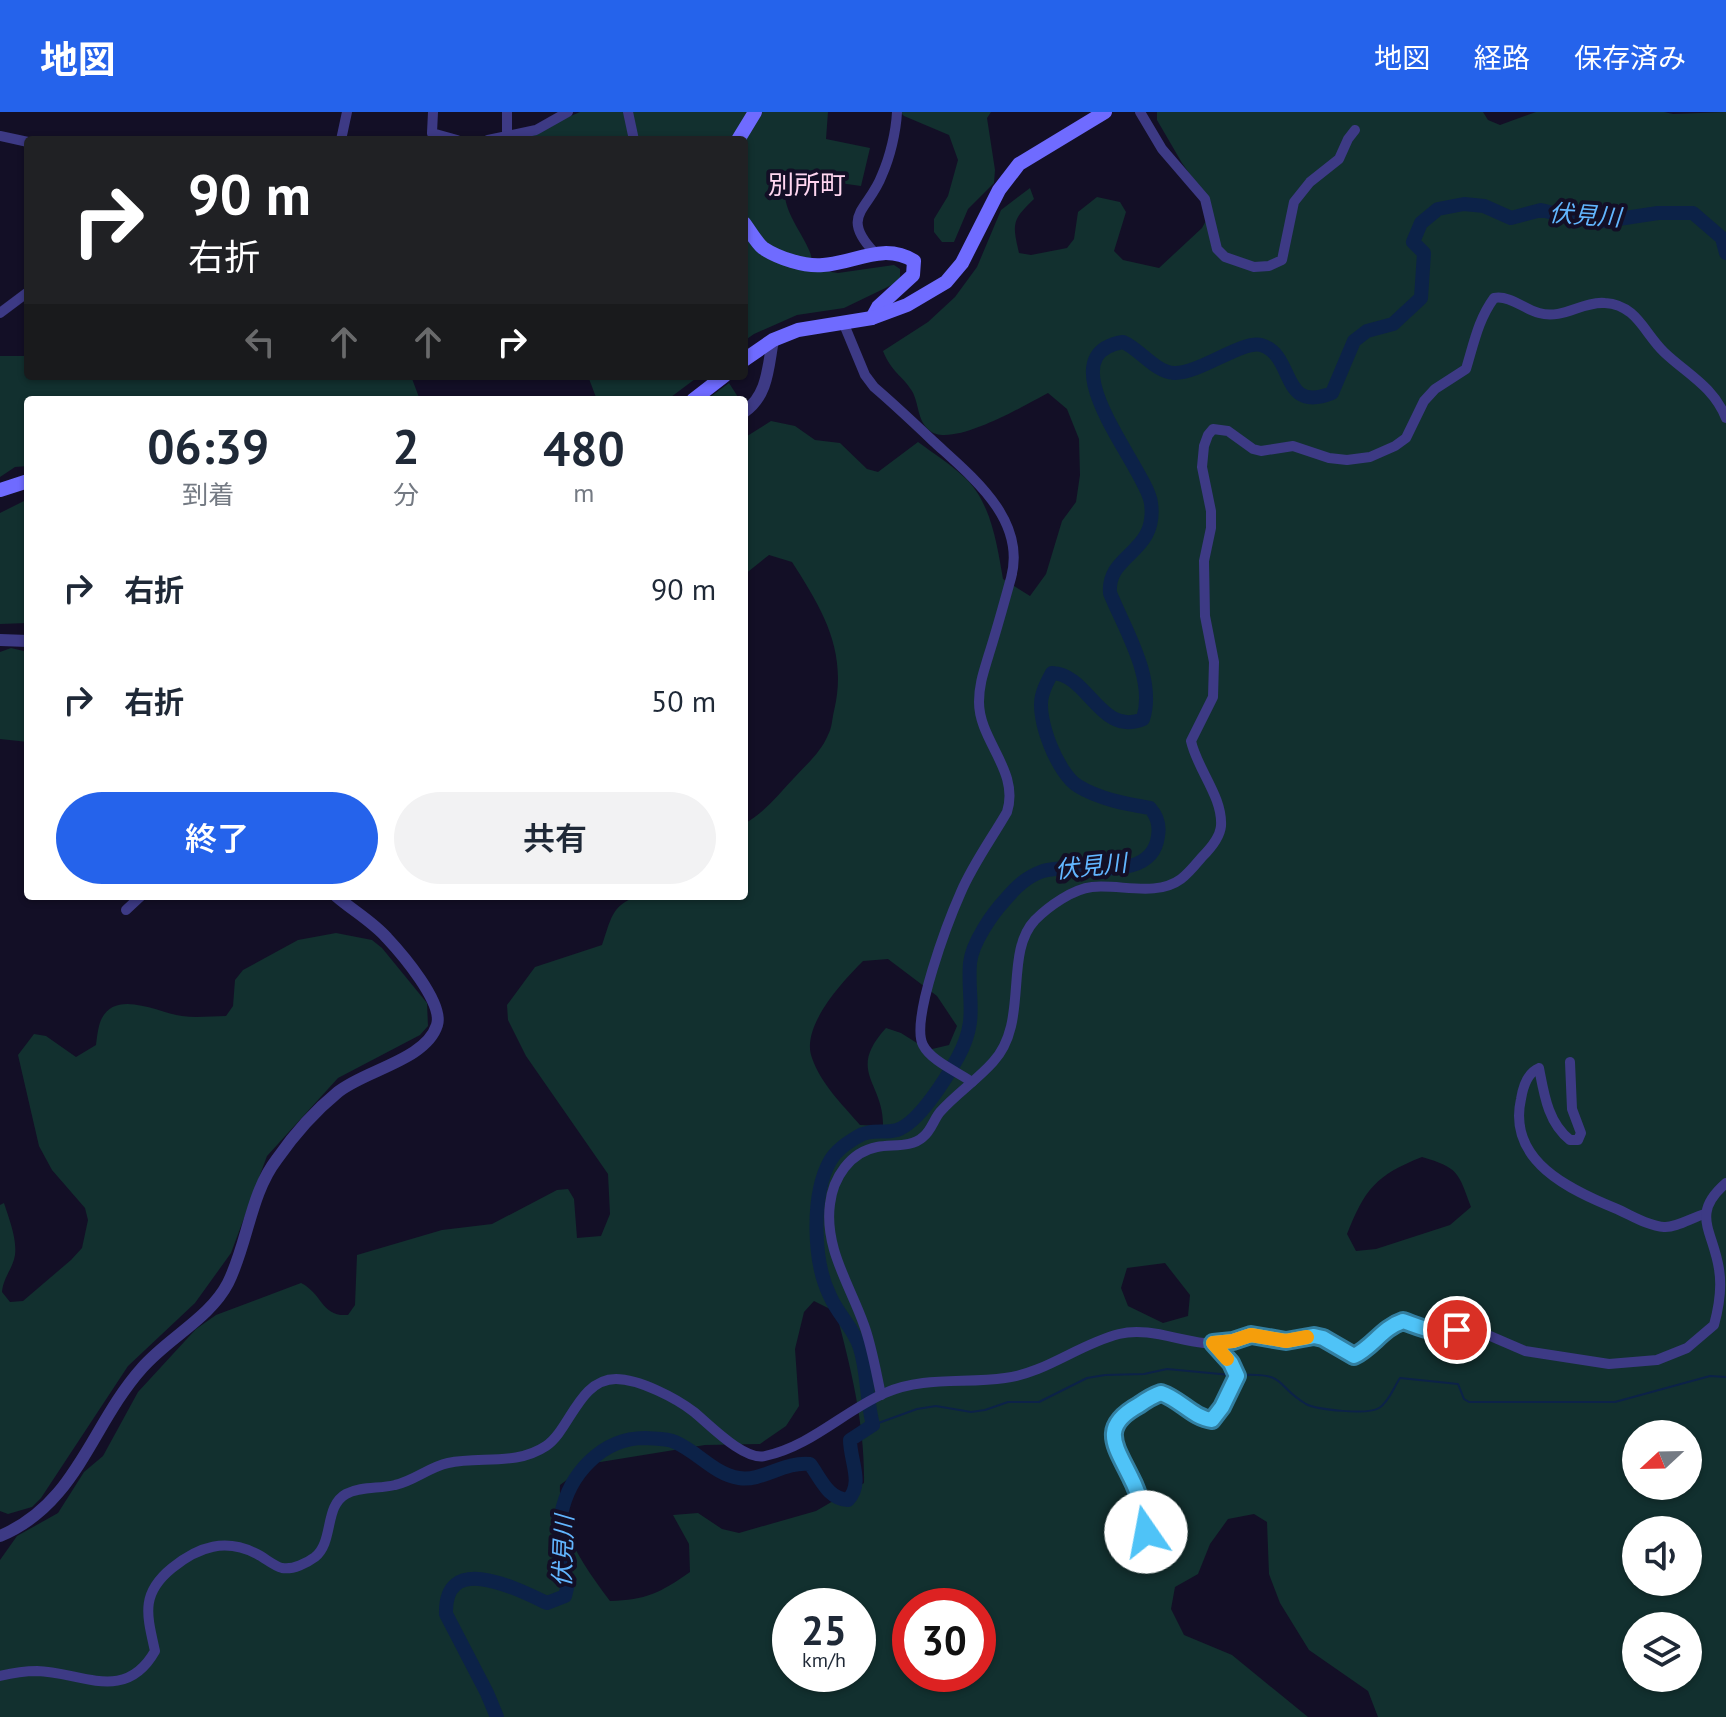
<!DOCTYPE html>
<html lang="ja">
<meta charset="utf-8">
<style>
:root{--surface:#fff;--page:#f2f2f3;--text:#1f2937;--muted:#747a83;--accent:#2563eb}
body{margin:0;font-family:"PT Sans","Noto Sans JP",sans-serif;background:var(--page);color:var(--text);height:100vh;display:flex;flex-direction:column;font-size:30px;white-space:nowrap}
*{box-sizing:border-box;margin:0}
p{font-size:26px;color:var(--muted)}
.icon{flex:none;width:44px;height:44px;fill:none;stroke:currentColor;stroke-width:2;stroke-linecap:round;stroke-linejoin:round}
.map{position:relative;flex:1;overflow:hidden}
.side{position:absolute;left:24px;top:284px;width:724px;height:504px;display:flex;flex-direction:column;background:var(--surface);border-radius:8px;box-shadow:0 2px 6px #0004}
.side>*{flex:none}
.banner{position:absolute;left:24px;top:24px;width:724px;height:244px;border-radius:8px;box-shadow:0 2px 6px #0004;background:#202124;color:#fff;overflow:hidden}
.needle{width:52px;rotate:248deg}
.controls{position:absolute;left:1622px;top:1308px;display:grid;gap:16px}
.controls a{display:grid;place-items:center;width:80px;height:80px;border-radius:50%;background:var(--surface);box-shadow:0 2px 6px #0004;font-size:40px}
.speed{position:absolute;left:772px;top:1476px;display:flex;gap:16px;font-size:40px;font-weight:700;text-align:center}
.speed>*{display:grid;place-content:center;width:104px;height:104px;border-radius:50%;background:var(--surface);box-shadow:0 2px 6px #0004;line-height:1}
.speed small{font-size:20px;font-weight:400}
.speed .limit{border:12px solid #d22;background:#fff;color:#111}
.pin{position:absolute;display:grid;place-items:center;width:68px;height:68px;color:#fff;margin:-34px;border:4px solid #fff;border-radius:50%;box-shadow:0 2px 8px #0007}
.me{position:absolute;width:88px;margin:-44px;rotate:348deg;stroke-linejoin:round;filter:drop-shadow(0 0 6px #0008)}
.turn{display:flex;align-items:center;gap:28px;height:168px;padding:0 32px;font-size:36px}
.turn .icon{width:104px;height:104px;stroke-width:2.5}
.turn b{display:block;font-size:56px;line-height:68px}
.lanes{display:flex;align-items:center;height:76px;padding:0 32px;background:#0003;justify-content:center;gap:40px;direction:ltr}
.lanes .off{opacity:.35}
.eta{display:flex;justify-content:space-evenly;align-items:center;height:136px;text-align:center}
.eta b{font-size:48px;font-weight:600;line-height:56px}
.primary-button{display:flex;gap:16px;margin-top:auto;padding:16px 32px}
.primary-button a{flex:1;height:92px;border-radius:48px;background:var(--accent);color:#fff;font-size:32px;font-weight:600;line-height:92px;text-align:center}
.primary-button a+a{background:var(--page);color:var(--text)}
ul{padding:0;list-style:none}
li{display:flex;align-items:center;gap:24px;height:112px;padding:0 32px}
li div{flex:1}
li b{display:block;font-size:30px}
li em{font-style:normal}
header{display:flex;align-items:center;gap:48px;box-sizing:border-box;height:112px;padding:0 40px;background:var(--accent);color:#fff}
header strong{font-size:38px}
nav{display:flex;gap:44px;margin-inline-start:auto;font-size:28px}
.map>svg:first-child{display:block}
</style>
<header>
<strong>地図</strong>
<nav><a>地図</a><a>経路</a><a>保存済み</a></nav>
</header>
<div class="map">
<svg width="1726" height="1605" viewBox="0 0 1726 1605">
<rect width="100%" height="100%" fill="#130f26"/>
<g fill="#12302f" fill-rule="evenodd">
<path d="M580 0H828L826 27 870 36 861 74 797 65C767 79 802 119 809 138 812 144 812 151 813 157L838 161 894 153 900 157V169L844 196 797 203 754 222 744 229V28H514Z"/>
<polygon points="900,0 991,0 987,6 995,58 994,71 968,97 954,130 942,130 934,120 934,107 948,84 958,48 949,23 904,4"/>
<path d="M1157 0H1483L1488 8 1500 13 1536 0H1664L1673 2 1726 0V1605H1378L1368 1579 1309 1538 1280 1491 1269 1462 1267 1410 1254 1402 1228 1407 1210 1432 1198 1462 1175 1475 1171 1497 1184 1523 1232 1543 1308 1605H0V1448L17 1424 58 1401 84 1360 103 1344 138 1280 196 1217 216 1203 301 1171C323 1182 321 1205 348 1203L355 1193 357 1143 442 1118 492 1112 557 1078 568 1077 574 1087 577 1126 601 1124 610 1102 608 1062 526 944 508 908 507 893 535 855 602 833C611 808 611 793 638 784H744V712C764 701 778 683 794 666 806 653 821 640 828 623 832 616 832 607 834 599 848 540 823 498 792 450L769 443 744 463V326L771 309 795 314 815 328 840 331 867 357 878 360 918 330C933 341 949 351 963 364 991 388 997 433 1003 467L1030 484 1046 462 1062 409 1076 390 1080 363 1079 327 1067 297 1048 281C1025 293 950 338 929 318 917 308 919 291 912 279 902 263 892 261 883 239L928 210 955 185 977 155 1001 98 1030 76 1034 87C1012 108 1012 111 1019 141L1031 143 1067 136 1074 127 1078 100 1097 85 1120 90 1126 100 1114 139 1123 148 1159 156 1202 116 1208 105 1203 81 1182 51 1157 8ZM888 847 937 884 957 914 949 933 928 938 901 921 886 916C846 960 884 970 883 1014L860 1013C842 992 821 972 812 946 800 915 843 869 863 849ZM1422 1045C1459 1056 1458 1060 1471 1095L1450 1113 1376 1137 1356 1139 1347 1122C1365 1077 1376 1063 1422 1045ZM1165 1151 1190 1183 1188 1204 1163 1211 1128 1194 1121 1176 1127 1156ZM814 1189 836 1200C851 1256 865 1313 864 1371L816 1399 739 1421 722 1417 698 1401 673 1403 689 1432 690 1460C660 1481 646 1488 610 1489 583 1453 558 1418 560 1373L588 1352 705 1333 760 1332 786 1314 799 1294 795 1237 804 1200ZM1636 1322H1688V1374H1636ZM1636 1418H1688V1470H1636ZM790 1494H858V1562H790ZM910 1494H978V1562H910ZM1636 1514H1688V1566H1636Z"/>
<polygon points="0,244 28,244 28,264 411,264 420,288 28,288 28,354 15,355 0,365"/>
<polygon points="588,264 699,264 667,288 597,288"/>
<polygon points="729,271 738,285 732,288 706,288"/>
<polygon points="28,387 28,511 0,512 0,401"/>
<polygon points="11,536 28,540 28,630 0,627 0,540"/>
<path d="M336 821 372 828 382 836 427 891 428 914 420 923 338 966 267 1044 231 1141 195 1191 128 1254 41 1386 32 1395 8 1402 0 1399V1093L4 1091C9 1107 17 1126 15 1143 13 1156 3 1166 2 1180L10 1190 23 1189 71 1148 82 1136 88 1108 85 1096 52 1058 39 1034 18 943 34 922 46 924 76 945 96 933C97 925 98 915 101 908 115 876 159 901 182 904 196 906 212 904 226 904L233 894 235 868 243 858 298 828Z"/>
</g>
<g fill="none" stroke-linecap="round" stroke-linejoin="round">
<g stroke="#0c2248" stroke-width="2">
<path d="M1242 1263C1288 1261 1274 1273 1306 1292 1317 1298 1368 1303 1379 1296 1388 1291 1394 1275 1400 1266L1458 1272 1464 1287 1469 1290H1615L1710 1264 1726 1265"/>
<polyline points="873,1313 917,1297 936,1294 971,1300 985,1298 1008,1290 1039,1290 1087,1266 1105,1263 1144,1262 1167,1257 1231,1263"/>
</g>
<path stroke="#0c2248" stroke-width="14" d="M497 1605 487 1581 446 1502C444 1439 517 1477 547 1491L565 1484 567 1476C565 1456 558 1422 561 1403 569 1362 602 1326 645 1326 655 1327 666 1326 675 1330 698 1340 714 1362 739 1366 762 1370 784 1349 810 1352 821 1367 828 1387 848 1388 864 1371 850 1349 850 1328L873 1313C866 1287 868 1262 860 1236 854 1216 838 1203 830 1184 813 1150 811 1083 830 1049 836 1038 846 1032 857 1025 871 1016 882 1022 897 1018 919 1011 947 965 958 945 979 906 967 888 970 851 972 831 992 802 1005 788 1016 775 1026 765 1043 759 1076 749 1152 774 1158 724 1160 713 1157 704 1150 696 1126 692 1099 687 1078 674 1058 662 1036 607 1042 584 1044 576 1048 568 1052 561 1089 562 1100 625 1143 607 1156 567 1125 518 1110 481 1107 441 1158 442 1151 391 1147 357 1043 243 1123 230 1140 237 1155 260 1174 261 1199 262 1242 228 1261 233 1296 243 1279 302 1332 281L1354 229 1367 219 1393 212 1421 186 1424 141 1413 130 1421 111 1438 97 1464 92 1484 94 1511 106 1541 98 1570 105 1605 109 1658 101H1693L1722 126 1726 141"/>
<g stroke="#3d3a85" stroke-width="10">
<polyline points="433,0 432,21 457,28"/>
<polyline points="507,0 507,24"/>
<polyline points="628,0 634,28"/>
<polyline points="1140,0 1162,37 1205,87 1217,137 1225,145 1254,155 1269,154 1282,148 1294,90 1310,70 1339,47 1348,27 1355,18"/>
<polyline points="0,24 28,30"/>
<polyline points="341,28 347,0"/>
<polyline points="488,28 536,18 568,0"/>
<path d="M874 140C839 103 869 98 882 63 890 45 896 20 897 0"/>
<polyline points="0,201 28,180"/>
<path d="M843 210 865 263 874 275C895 293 914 311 933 329 971 364 1027 407 1011 466 1004 491 997 517 989 542 984 559 979 572 979 590 979 629 1020 659 1007 700 992 726 973 752 961 780 949 807 910 908 923 933 931 949 958 960 972 970"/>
<polyline points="126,798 141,784"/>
<path d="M1570 950 1572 997 1581 1021 1578 1028H1570C1548 1011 1544 982 1539 956 1527 961 1523 975 1521 987 1507 1049 1570 1078 1617 1097 1631 1103 1648 1114 1664 1115 1676 1116 1693 1105 1705 1102"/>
<path d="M881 1283C876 1260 872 1235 864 1213 850 1173 824 1136 830 1092 833 1066 850 1040 877 1035 892 1032 911 1036 923 1025 931 1019 934 1007 940 1000 956 982 977 968 993 950 1030 910 1003 842 1035 808 1049 794 1073 777 1092 775 1120 772 1157 785 1181 767 1189 761 1196 752 1202 745 1210 737 1220 725 1221 714 1223 685 1197 657 1191 629L1213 585 1214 550 1205 504 1204 449 1211 416V399L1202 355 1204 334 1208 323 1213 317 1228 319 1253 337 1261 339 1293 334 1329 346 1347 348 1370 345 1395 334 1406 326 1424 289 1435 277 1466 257C1474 231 1478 208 1494 186 1510 183 1524 197 1539 201 1563 208 1582 189 1605 191 1637 193 1644 221 1664 240 1687 262 1713 274 1726 306"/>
<path d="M1161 1451 1146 1420 1142 1392 1114 1331V1318L1117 1309 1126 1299 1161 1281C1180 1287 1193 1306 1212 1308L1222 1295 1237 1264 1231 1251 1213 1231"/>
<path d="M0 1564C12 1561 24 1559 37 1559 81 1560 125 1592 155 1539 147 1503 140 1482 172 1456 199 1434 226 1426 257 1442 265 1446 274 1454 282 1456 293 1458 307 1451 315 1445 334 1430 324 1394 346 1382 361 1374 379 1377 395 1373 414 1369 429 1355 448 1351 481 1344 516 1354 546 1334 570 1318 579 1267 616 1267 639 1267 676 1286 694 1300 710 1313 744 1349 765 1344 811 1334 844 1299 885 1281 924 1264 965 1272 1005 1266 1046 1261 1079 1232 1119 1222 1147 1215 1176 1228 1204 1231 1225 1233 1236 1225 1253 1223 1265 1222 1277 1229 1288 1228 1298 1228 1307 1224 1317 1225 1329 1226 1343 1239 1354 1244L1388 1216 1403 1209 1426 1219 1442 1221 1474 1217 1525 1239 1609 1252 1657 1248 1687 1236 1714 1213C1719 1195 1722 1175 1719 1157 1713 1118 1690 1102 1726 1071"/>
</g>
<g stroke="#3d3a85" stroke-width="12">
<path d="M744 300C768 284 768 255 773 228"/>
<polyline points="0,528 28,529"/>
<path d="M0 1424C77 1392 91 1313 142 1256 168 1226 210 1206 228 1171 248 1131 250 1082 277 1047 293 1024 316 998 338 980 365 958 426 948 437 913 444 891 402 842 387 826 373 810 352 798 336 784"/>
</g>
<g stroke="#6f6bff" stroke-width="14">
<polyline points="738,28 755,0"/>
<path d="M744 111C750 119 756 130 763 136 778 146 805 155 823 153 855 151 883 130 914 149L913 163 878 195 872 206"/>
<polyline points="744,248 773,228 798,218 872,206 907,193 946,170 962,151 999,78 1019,52 1105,0"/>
<polyline points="693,288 724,264"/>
<polyline points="0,378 28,369"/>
</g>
</g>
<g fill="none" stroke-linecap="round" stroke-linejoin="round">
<defs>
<path id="route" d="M1146 1420C1143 1401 1140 1383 1131 1366 1115 1333 1099 1315 1139 1293 1146 1288 1152 1284 1161 1281 1180 1287 1193 1306 1212 1308L1222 1295 1237 1264 1231 1251 1213 1231 1233 1229 1251 1223 1286 1229 1314 1224 1323 1226 1354 1244C1373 1235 1382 1216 1403 1209 1423 1216 1436 1223 1457 1218"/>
</defs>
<use href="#route" stroke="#337fa1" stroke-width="20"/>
<use href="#route" stroke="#4fc3f7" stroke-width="14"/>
<polyline stroke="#f59e0b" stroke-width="14" points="1227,1247 1213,1231 1233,1229 1251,1223 1286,1229 1307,1225"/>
</g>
<g text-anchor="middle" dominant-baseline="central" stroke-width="8" stroke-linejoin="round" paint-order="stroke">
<g font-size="24" font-style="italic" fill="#62b6ff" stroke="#130f26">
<text transform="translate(1585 103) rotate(4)">伏見川</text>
<text transform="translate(1091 754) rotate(-6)">伏見川</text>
<text transform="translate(563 1439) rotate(-88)">伏見川</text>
</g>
<g font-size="26" fill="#ffd6f0" stroke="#130f26">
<text x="807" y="72">別所町</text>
</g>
</g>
</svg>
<div class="controls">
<a><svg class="needle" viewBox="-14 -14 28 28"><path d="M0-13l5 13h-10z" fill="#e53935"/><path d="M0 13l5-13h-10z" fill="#747a83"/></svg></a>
<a><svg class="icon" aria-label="sound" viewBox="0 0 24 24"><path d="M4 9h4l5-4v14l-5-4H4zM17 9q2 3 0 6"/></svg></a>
<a><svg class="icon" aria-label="layers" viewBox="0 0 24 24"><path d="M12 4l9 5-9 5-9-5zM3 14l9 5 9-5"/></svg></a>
</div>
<div class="speed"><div>25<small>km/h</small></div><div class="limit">30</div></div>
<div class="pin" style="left:1457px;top:1218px;background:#d93025"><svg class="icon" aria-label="arrive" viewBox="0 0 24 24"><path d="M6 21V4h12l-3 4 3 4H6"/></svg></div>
<svg class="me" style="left:1146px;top:1420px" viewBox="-20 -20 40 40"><circle r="19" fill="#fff"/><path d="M0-13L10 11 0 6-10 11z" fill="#4fc3f7"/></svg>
<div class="banner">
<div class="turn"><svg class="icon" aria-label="right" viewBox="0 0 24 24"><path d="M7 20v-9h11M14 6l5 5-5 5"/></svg><div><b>90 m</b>右折</div></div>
<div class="lanes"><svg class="icon off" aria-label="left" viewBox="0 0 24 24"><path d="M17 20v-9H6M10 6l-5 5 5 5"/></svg><svg class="icon off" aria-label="ahead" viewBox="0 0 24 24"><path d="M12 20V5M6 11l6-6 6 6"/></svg><svg class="icon off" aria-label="ahead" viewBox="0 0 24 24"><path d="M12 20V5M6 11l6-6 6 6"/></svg><svg class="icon" aria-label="right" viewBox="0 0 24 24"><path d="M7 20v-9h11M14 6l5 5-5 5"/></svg></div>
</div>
<section class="side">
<div class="eta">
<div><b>06:39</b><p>到着</p></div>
<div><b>2</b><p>分</p></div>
<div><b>480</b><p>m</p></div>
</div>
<ul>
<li><svg class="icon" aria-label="right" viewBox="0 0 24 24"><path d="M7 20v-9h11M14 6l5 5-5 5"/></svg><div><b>右折</b></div><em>90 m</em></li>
<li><svg class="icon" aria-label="right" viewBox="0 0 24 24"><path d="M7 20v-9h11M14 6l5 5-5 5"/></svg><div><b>右折</b></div><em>50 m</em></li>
</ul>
<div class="primary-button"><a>終了</a><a>共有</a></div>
</section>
</div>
